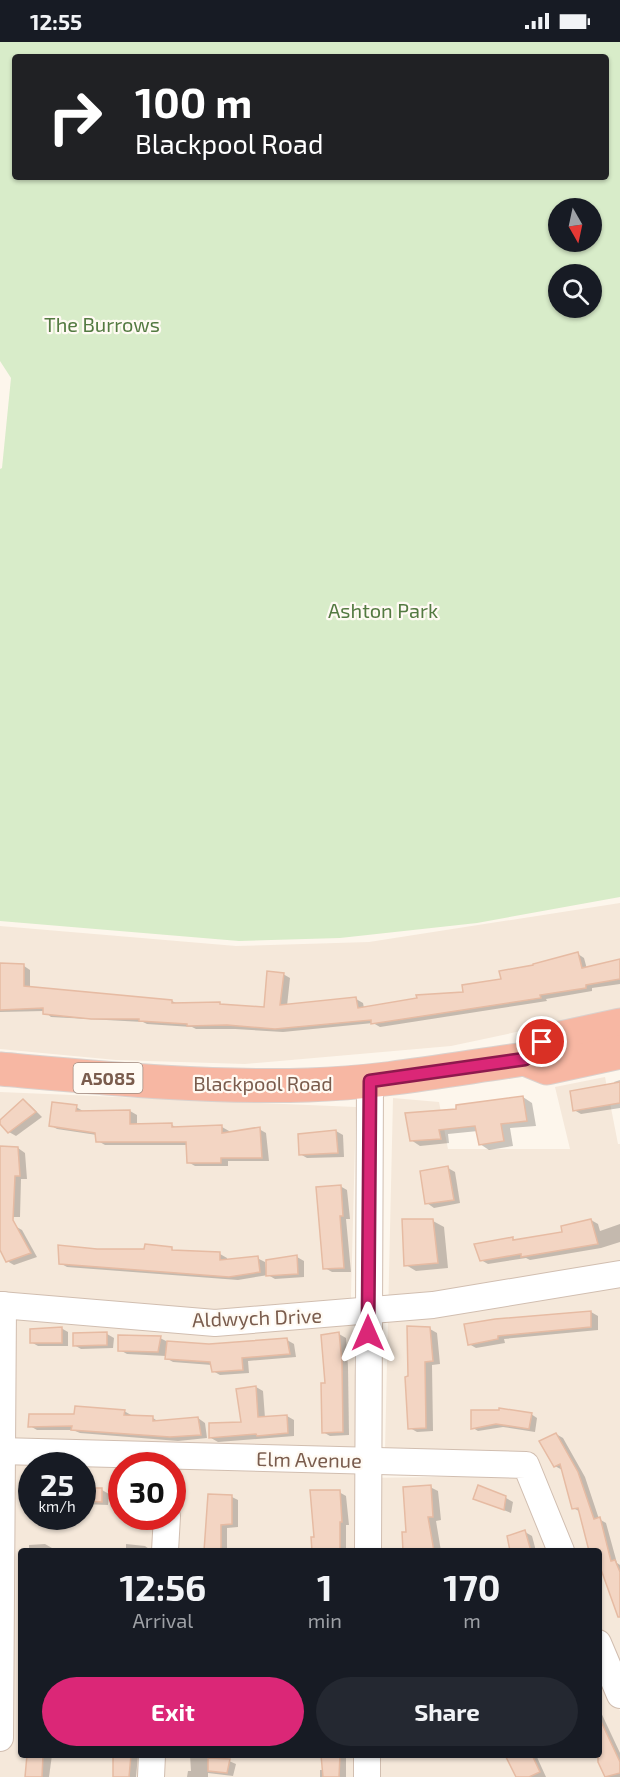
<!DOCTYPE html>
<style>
:root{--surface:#171b24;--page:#242831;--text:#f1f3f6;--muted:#9ea1a6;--accent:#db2777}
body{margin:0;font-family:"Exo 2",sans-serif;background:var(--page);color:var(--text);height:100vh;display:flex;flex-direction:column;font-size:22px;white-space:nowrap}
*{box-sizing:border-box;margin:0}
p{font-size:20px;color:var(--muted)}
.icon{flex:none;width:33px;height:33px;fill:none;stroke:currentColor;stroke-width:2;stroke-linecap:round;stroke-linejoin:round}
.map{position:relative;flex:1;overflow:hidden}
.details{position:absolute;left:18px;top:1506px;width:584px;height:210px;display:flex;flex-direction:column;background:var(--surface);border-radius:6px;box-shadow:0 2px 4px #0004}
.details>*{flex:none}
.banner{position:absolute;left:12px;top:12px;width:597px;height:126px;border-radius:6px;box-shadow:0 2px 4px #0004;background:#202124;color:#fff;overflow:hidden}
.needle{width:39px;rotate:171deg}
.tools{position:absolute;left:548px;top:156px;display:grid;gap:12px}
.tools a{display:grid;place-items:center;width:54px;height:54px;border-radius:50%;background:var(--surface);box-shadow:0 2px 4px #0004;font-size:30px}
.speed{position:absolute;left:18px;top:1410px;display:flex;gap:12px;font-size:30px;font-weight:700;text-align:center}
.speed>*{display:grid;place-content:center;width:78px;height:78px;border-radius:50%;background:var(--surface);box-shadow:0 2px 4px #0004;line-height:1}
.speed small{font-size:15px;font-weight:400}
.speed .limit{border:9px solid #d22;background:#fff;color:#111}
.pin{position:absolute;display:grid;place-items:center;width:51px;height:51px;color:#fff;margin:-26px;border:3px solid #fff;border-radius:50%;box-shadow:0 2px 6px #0007}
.me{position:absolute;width:66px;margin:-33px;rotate:0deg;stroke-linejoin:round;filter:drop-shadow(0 0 4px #0008)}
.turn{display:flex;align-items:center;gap:21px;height:126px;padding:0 24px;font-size:27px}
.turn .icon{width:78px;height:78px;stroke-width:2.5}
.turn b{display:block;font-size:42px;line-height:51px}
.eta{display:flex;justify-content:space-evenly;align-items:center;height:102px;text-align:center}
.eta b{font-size:36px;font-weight:700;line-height:42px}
.primary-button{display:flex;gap:12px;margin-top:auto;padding:12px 24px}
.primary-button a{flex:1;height:69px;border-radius:36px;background:var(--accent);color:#fff;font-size:24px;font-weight:700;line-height:69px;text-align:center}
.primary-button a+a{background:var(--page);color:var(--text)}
.status{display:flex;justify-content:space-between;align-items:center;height:42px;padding:0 30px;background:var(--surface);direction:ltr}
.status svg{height:16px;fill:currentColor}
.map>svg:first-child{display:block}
</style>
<div class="status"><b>12:55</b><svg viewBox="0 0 49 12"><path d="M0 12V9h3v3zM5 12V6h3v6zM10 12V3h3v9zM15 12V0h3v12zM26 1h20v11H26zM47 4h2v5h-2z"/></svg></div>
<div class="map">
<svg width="620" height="1735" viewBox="0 0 620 1735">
<rect width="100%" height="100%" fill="#fdf6ec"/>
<g fill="#f5e8da" fill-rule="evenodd">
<polygon points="620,861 620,968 451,1004 245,1022 116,1018 0,1007 0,884 236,904 369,900"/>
<polygon points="605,1035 618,1102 620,1102 620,1633 599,1582 598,1509 567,1509 522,1410 385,1409 393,1056 439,1060 448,1107 570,1107 555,1045"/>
<path d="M0 1050 356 1065 351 1253 360 1436 518 1434 550 1509H21V1713H598L599 1620 620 1669V1735H0ZM32 1424H82V1474H32ZM122 1424H172V1474H122Z"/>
</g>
<path fill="#d8ecc9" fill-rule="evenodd" d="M0 0H620V855L477 881 340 896 239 899 0 879V427L2 426 11 336 0 319ZM15 15H606V135H15ZM591 166V200H558V166ZM591 232V266H558V232Z"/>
<g fill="#0003">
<polygon points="578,912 584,916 587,927 620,918 620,942 592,946 592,949 546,957 547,959 380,985 373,981 283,990 235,987 196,987 192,985 147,982 143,980 51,975 44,969 0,970 0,922 24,924 30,928 30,946 172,959 178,962 220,962 224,964 266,967 283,932 290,936 287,964 356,957 363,961 364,966 465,951 535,924"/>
<polygon points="620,1038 620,1066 581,1072 574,1068 615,1042 614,1040"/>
<polygon points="523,1055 532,1061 536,1084 510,1086 513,1104 489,1108 480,1102 478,1089 448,1092 449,1101 420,1104 411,1098 458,1068"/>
<polygon points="23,1059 30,1063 42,1075 16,1094 9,1090 0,1080"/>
<polygon points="76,1065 83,1069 130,1069 137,1073 137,1084 172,1083 177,1086 222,1085 229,1089 229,1092 259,1087 266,1091 269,1119 228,1119 228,1124 195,1124 188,1120 188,1103 105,1103 98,1099 97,1093 57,1087 50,1083"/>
<polygon points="336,1089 343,1093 344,1115 307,1116 300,1112"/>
<polygon points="0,1106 18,1106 25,1111 27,1137 21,1137 20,1175 0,1175"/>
<polygon points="448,1126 455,1130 460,1161 434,1166 427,1161"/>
<polygon points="340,1144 347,1148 350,1177 346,1177 351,1230 332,1230 325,1226"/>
<polygon points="591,1178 598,1182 600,1189 620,1182 620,1200 601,1206 530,1218 526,1216 488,1222 481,1218 512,1197 516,1199 563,1191"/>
<polygon points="433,1179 444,1185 448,1226 416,1229 406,1223"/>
<polygon points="15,1184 22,1188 37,1215 14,1223 7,1219 0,1204 0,1192"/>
<polygon points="171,1207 177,1210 220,1212 227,1216 227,1219 257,1216 265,1220 266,1229 297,1215 304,1219 304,1235 275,1237 268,1233 238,1238 67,1225 60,1221 97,1209"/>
<polygon points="591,1270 598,1274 598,1288 504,1297 505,1301 476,1306 469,1302 466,1284"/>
<polygon points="61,1286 68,1290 68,1304 38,1304 31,1300"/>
<polygon points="430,1287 437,1291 440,1322 432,1323 433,1389 417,1390 410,1386 409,1336"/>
<polygon points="107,1292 114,1296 113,1306 81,1307 74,1303"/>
<polygon points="339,1292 346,1296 348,1325 349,1393 330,1394 323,1390 327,1342"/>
<polygon points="160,1296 168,1300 209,1303 287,1298 294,1302 296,1315 248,1319 249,1331 220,1333 213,1329 212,1323 173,1320 166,1316 166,1314 127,1312 120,1308"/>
<polygon points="256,1345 263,1349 265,1376 287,1374 294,1378 294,1394 218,1400 211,1396 243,1381"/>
<polygon points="124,1369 131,1373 153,1376 159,1380 198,1376 205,1381 207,1396 178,1399 80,1391 73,1388 37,1388 30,1384 75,1373"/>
<polygon points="531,1372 537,1376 535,1390 503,1385 478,1389 473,1386"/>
<polygon points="556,1392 563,1396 585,1435 599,1477 606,1481 617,1521 620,1523 620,1569 598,1509 591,1508 581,1470 573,1466 564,1429 555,1424"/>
<polygon points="29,1444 32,1444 32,1462 30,1461"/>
<polygon points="430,1445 438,1449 441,1478 436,1479 441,1509 405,1509 408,1491"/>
<polygon points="82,1448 102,1448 109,1452 108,1463 82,1462"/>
<polygon points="339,1450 346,1454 349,1483 346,1483 346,1509 313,1509 316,1497"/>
<polygon points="117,1451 122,1451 122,1469 118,1467"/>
<polygon points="232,1455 238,1458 238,1485 227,1486 227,1509 205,1509"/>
<polygon points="506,1456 513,1460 511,1471 475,1457"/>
<polygon points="525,1490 532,1494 536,1509 512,1509"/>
<polygon points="45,1502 52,1506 52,1509 29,1509 29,1503"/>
<polygon points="126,1502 145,1504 152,1509 126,1509"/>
<polygon points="598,1664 620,1711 620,1735 606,1735 598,1713"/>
<polygon points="28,1713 52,1713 49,1735 25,1735"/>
<polygon points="114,1713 138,1713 136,1735 113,1735"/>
<polygon points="190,1713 214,1713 213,1717 229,1719 236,1722 233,1734 208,1731 208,1735 187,1735 188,1729 191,1729"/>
<polygon points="323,1713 346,1713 346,1735 320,1735 320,1728 324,1728"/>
<polygon points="411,1713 431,1713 431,1714 414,1715"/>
<polygon points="455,1713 493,1713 458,1715"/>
<polygon points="506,1713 536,1713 546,1735 517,1735"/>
</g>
<g fill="#f3d5c3" stroke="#e6bba3" stroke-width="1.5">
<polygon points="578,910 582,926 620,917 620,937 586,943 586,946 540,953 541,956 371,982 371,978 275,987 227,983 187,984 187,982 139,979 139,977 91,977 43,972 43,966 0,968 0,921 24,922 24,944 172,958 172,961 220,960 220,962 264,965 267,929 284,931 280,963 356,955 358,966 417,956 416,953 463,950 462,943 501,937 499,929 533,923 533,922"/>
<polygon points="620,1040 620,1061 573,1069 570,1049"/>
<polygon points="523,1054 527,1079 501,1082 504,1099 479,1103 475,1084 439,1088 441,1097 410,1099 405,1071 456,1067 456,1063"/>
<polygon points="23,1057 36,1070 8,1091 0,1082 0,1078"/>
<polygon points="52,1060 77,1063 76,1069 130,1068 130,1082 172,1081 172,1085 222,1083 222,1091 260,1085 262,1116 221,1116 221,1121 187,1121 186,1100 96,1100 95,1091 49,1084"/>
<polygon points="336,1088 338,1111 299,1113 298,1092"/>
<polygon points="0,1104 18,1105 20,1134 15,1134 13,1178 31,1211 6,1220 0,1208"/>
<polygon points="448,1124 454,1158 425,1162 420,1129"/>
<polygon points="341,1143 343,1174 340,1174 344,1226 323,1227 316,1145"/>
<polygon points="402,1177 433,1177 438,1221 404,1224"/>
<polygon points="591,1177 598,1202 521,1215 521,1212 480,1219 474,1202 513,1195 513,1198 562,1190 561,1184"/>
<polygon points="145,1202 172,1205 172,1208 220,1210 220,1218 258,1214 260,1230 229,1235 59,1222 58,1203 97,1207 144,1207"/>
<polygon points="297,1213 298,1232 266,1234 266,1218"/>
<polygon points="591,1269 591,1285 498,1294 498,1297 468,1303 464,1282 495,1277"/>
<polygon points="407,1284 430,1285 433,1319 425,1320 426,1386 408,1387 405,1335 408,1334"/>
<polygon points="62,1285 62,1301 30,1301 30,1287"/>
<polygon points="107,1290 107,1303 73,1304 73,1291"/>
<polygon points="339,1290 342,1320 343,1390 322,1391 321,1341 325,1341 321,1293"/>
<polygon points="118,1293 161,1294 158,1310 118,1309"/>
<polygon points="287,1296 290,1312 242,1316 243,1328 212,1330 210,1320 165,1317 167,1299 209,1302"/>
<polygon points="256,1344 258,1375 287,1373 288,1391 257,1394 256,1392 209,1396 209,1381 241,1380 236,1347"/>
<polygon points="75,1364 125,1368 124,1373 153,1374 153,1379 198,1375 201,1393 170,1395 71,1388 72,1384 28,1385 29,1372 74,1372"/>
<polygon points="499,1366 532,1371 529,1387 496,1382 471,1387 471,1368 499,1368"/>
<polygon points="556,1391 578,1430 594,1477 600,1475 611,1519 615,1518 620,1530 620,1575 618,1575 598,1519 598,1509 594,1507 589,1509 578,1466 572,1467 560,1422 554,1425 539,1399"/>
<polygon points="431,1443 433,1475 428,1475 434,1509 403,1509 402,1490 406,1490 403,1445"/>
<polygon points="478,1443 506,1454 504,1468 473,1457"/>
<polygon points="82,1446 102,1446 102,1460 82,1459"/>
<polygon points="310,1448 340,1448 342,1480 340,1480 340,1509 312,1509 311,1495 314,1495"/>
<polygon points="208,1452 232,1453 232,1482 221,1483 221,1509 204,1509"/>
<polygon points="525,1488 531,1509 510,1509 507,1494"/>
<polygon points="598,1673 620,1720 620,1731 605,1735 598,1720"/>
<polygon points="27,1713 43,1713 42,1735 25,1735"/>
<polygon points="113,1713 131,1713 129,1735 113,1735"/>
<polygon points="321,1713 340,1713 339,1735 323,1735"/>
<polygon points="505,1713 532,1713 540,1730 529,1735 516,1735"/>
<polygon points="208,1716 230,1717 227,1731 208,1729"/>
</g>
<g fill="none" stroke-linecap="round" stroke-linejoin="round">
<defs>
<g id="minor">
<polyline points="0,1263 215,1281 433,1263 620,1232"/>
<polyline points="0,1409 526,1423 561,1509"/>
<polyline points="165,1509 167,1474"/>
<polyline points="368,1509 370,1039"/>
<polyline points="598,1601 620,1653"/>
<polyline points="0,1696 3,1263"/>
<polyline points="151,1735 152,1713"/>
<polyline points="367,1735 367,1713"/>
</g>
<g id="highway">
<polyline points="525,1017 542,1000 620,983"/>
<path d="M0 1027C103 1036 205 1046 308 1043 381 1041 453 1027 525 1017L547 1026 620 1010"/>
</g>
</defs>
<use href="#minor" stroke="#d1beb0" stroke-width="28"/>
<use href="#highway" stroke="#dad1cd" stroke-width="35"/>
<use href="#minor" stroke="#fff" stroke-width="26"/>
<use href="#highway" stroke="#f7b7a3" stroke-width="33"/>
</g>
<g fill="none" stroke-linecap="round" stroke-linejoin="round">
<defs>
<polyline id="route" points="368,1291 370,1039 525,1017 542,1000"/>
</defs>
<use href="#route" stroke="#8e194d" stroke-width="15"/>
<use href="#route" stroke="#db2777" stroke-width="10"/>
</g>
<g text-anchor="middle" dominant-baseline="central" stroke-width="4.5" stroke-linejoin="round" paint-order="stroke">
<rect fill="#fffaf3" stroke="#a28b7f" stroke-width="1.5" x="73.5" y="1021" width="69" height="30" rx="4.5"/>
<g font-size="18" font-weight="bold" fill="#7a5c4d">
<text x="108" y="1036">A5085</text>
</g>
<g font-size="20" fill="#537a41" stroke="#fffaf3">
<text x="102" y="282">The Burrows</text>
<text x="383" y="568">Ashton Park</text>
</g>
<g font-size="20" fill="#7a5c4d" stroke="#fffaf3">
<text x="263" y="1041">Blackpool Road</text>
<text transform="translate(257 1275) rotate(-2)">Aldwych Drive</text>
<text transform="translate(309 1417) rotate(1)">Elm Avenue</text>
</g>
</g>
</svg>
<div class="tools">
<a><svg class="needle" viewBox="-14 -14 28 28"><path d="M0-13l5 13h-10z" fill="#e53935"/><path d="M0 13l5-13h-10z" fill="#9ea1a6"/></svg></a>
<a><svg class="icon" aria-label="search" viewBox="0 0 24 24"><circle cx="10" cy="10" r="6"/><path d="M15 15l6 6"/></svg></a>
</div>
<div class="speed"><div>25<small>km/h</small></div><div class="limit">30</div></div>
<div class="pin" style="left:542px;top:1000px;background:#d93025"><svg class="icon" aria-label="arrive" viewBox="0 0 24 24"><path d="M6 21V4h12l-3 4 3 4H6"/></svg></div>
<svg class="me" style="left:368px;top:1291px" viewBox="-20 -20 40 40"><path d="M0-17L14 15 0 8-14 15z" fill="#db2777" stroke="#fff" stroke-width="4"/></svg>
<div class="banner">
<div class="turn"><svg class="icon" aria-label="right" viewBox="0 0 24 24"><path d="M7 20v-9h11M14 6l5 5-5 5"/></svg><div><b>100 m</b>Blackpool Road</div></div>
</div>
<section class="details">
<div class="eta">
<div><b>12:56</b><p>Arrival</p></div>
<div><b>1</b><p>min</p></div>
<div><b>170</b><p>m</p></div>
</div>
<div class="primary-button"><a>Exit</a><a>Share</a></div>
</section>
</div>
